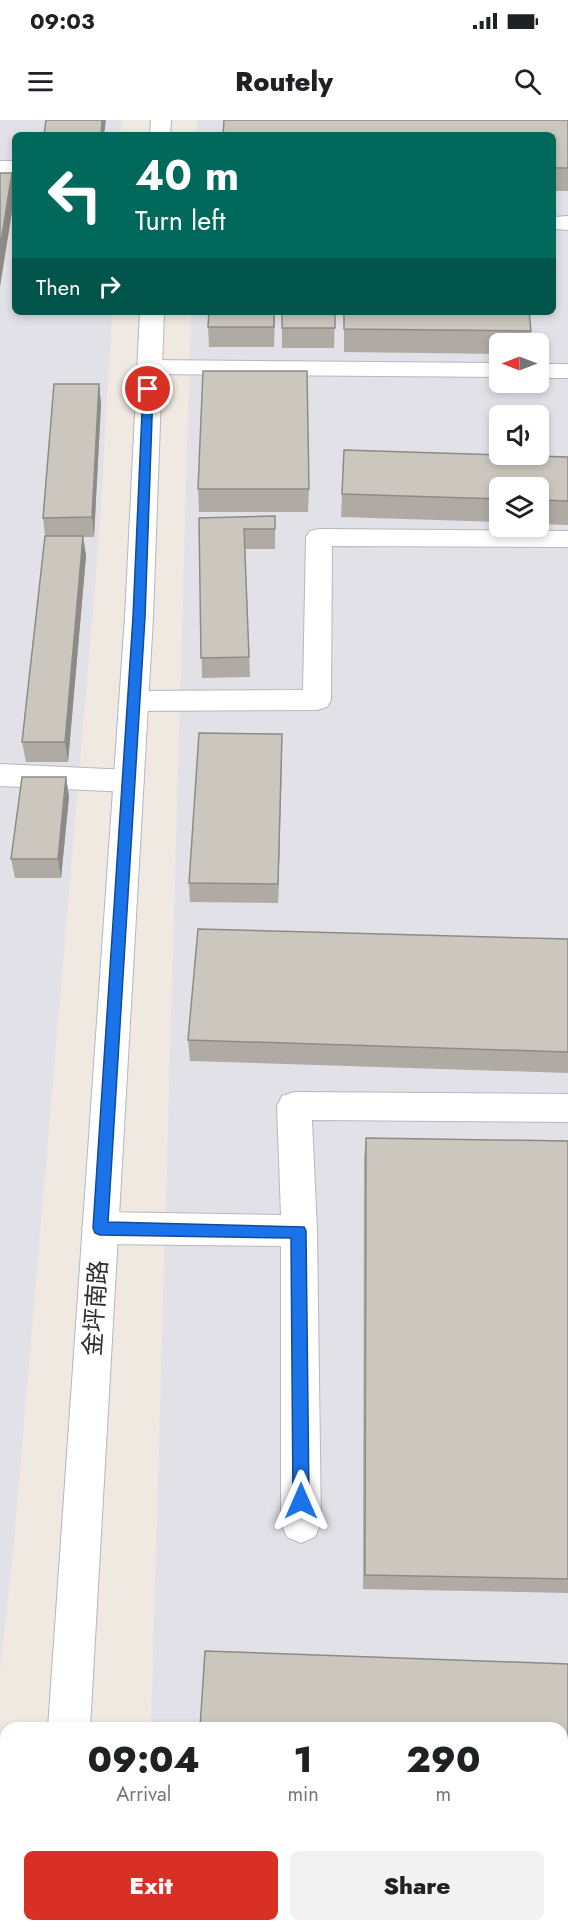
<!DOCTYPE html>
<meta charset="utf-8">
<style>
:root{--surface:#fff;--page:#f2f2f2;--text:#202124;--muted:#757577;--accent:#d93025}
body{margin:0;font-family:Jost,"Noto Sans SC",sans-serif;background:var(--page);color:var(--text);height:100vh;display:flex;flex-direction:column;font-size:22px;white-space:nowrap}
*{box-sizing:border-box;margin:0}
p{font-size:20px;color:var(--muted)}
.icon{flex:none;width:33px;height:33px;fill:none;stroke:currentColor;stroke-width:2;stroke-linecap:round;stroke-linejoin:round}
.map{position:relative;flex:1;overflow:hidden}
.details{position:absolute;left:0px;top:1602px;width:568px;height:210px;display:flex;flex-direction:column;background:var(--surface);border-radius:18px 18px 0 0;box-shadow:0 3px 9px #0003}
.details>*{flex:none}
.hud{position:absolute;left:12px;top:12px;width:544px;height:183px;border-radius:9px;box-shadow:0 3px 9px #0003;background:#00695c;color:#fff;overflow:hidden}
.needle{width:39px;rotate:270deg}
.tools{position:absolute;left:489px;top:213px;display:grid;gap:12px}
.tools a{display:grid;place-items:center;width:60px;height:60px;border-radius:9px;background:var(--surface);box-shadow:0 3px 9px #0003;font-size:30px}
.pin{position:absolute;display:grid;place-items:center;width:51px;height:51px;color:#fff;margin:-26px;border:3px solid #fff;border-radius:50%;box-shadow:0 2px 6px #0007}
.me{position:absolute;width:66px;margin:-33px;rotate:0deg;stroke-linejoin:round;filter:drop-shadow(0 0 4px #0008)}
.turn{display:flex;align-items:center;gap:21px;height:126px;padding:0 24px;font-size:27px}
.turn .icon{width:78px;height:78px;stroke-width:2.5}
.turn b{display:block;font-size:42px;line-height:51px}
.then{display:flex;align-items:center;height:57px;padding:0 24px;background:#0003;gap:12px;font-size:22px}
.eta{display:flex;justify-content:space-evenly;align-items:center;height:102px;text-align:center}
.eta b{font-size:36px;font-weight:800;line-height:42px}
.action{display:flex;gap:12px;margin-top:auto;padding:12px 24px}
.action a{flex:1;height:69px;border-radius:9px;background:var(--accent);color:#fff;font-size:24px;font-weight:800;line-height:69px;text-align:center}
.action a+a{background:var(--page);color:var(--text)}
.status{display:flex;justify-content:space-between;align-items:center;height:42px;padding:0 30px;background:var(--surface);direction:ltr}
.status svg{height:16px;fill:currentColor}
header{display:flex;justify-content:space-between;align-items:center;height:78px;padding:0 24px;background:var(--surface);font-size:27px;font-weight:800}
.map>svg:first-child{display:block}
</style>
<div class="status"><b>09:03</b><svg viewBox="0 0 49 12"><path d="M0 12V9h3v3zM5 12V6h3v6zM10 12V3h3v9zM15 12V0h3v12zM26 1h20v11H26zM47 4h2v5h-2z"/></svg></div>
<header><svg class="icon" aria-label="menu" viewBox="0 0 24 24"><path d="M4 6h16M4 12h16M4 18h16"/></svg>Routely<svg class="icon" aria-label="search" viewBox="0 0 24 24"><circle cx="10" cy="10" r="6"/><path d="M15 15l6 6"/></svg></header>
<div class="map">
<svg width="568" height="1812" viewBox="0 0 568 1812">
<rect width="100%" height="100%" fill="#efe9e1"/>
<g fill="#e3e1e8" fill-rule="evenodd">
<polygon points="0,0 122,0 121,15 15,15 15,192 112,192 99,418 13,1432 0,1550"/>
<path d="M197 0H568V1812H145V1806H562V1608H151L191 192H554V15H196ZM500 224H538V262H500ZM500 296H538V334H500ZM500 368H538V406H500Z"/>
</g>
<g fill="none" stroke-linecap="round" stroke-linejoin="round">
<defs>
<g id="minor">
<rect x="0" y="41" width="15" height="12"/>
<polygon points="568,96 568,110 554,109 554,97"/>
<polygon points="149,240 500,243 500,257 149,254 141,252 137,247 141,242"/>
<rect x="538" y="244" width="30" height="14"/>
<polygon points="319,409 568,411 568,427 332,426 331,580 327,587 317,590 133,591 123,588 119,581 123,574 133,571 303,570 306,417 310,411"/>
<polygon points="0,644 129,650 139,653 144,661 139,669 129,672 0,666"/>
<polygon points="294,972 568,974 568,1002 312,1000 317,1111 321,1403 315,1417 301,1423 287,1417 281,1403 281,1126 100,1124 87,1119 82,1108 87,1097 100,1092 281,1095 277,986 282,976"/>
<polygon points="6,1669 6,1713 0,1714 0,1670"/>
</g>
<g id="tertiary">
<polygon points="151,0 171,0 170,15 150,15"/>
<polygon points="140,192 164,192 153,497 90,1608 48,1608 125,497"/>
<rect x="32" y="1806" width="46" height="6"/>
</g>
</defs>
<use href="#minor" stroke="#b4b7c1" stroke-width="2"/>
<use href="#tertiary" stroke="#b4b7c1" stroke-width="2"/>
<use href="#minor" fill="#fff" fill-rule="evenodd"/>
<use href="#tertiary" fill="#fff" fill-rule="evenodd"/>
</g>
<g fill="#afaba4">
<polygon points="568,0 568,71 554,71 554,15"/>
<polygon points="209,192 275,192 274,227 209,227 208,207"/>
<polygon points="282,192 335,192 334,228 282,228"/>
<polygon points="344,192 529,192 531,211 530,224 500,224 500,234 344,232"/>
<polygon points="99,264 101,284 94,417 83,417 86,436 68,642 26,642 22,622 45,416 43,398"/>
<polygon points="344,330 568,337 568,405 538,404 538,368 500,368 500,402 341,397"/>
<polygon points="198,369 309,369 308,392 199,392"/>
<polygon points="275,396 275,429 245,429 250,557 202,558 199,398"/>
<polygon points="282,614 278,783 190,782 189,763"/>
<polygon points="66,657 69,677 61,758 15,758 11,739"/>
<polygon points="568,819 568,953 190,941 188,920"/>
<polygon points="366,1018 568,1021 568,1473 363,1469 364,1038"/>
</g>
<g fill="#8e8b86">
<polygon points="102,0 106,0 104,15 101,15"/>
<polygon points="12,53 15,73 0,167 0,128"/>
<polygon points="99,264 101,284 94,417 92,397"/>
<polygon points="83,416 86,436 68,642 65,622"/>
<polygon points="282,614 282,634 278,783 278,764"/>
<polygon points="66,657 69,677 61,758 58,739"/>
</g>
<g fill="#cbc7bf" stroke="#8e8b86" stroke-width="1.5">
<polygon points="46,0 102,0 101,15 44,15"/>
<polygon points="224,0 568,0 568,48 554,48 554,15 223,15"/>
<polygon points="0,53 12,53 0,128"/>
<polygon points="209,192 274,192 274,207 208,207"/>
<rect x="282" y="192" width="53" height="16"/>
<polygon points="344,192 529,192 531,211 344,209"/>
<polygon points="203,251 307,251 309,369 198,369"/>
<polygon points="54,264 99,264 92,397 43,398"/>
<polygon points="344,330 568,337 568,381 538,380 538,368 500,368 500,379 342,374"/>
<polygon points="275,396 275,409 244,409 249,537 201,538 199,398"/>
<polygon points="45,416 83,416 65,622 22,622"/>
<polygon points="199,613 282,614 278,764 189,763"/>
<polygon points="22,657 66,657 58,739 11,739"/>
<polygon points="198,809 568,819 568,932 188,920"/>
<polygon points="366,1018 568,1021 568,1459 365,1455"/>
<polygon points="205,1531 568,1544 568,1812 188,1812 188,1806 562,1806 562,1608 200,1608"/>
</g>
<polygon fill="#1a73e8" stroke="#114b97" stroke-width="1.5" points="148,266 153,269 145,497 108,1102 304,1107 306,1111 309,1381 307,1387 301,1389 295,1387 293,1381 291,1118 100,1115 95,1113 93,1108 133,497 143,269"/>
<g text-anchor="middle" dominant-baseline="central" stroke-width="5" stroke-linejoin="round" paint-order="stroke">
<g font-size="24" fill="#2e2e2e" stroke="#fff">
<text transform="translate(95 1188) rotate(-86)">金坪南路</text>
</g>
</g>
</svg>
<div class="tools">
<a><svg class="needle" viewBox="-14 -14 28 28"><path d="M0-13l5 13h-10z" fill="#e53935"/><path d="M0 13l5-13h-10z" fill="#757577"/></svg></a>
<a><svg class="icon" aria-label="sound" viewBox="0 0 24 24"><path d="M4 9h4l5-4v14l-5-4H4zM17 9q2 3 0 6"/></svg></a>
<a><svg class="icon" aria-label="layers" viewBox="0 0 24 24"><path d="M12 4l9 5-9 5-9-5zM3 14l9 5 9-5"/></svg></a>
</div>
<div class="pin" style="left:148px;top:269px;background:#d93025"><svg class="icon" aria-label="arrive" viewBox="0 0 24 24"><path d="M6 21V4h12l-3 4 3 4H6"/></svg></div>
<svg class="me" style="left:301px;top:1381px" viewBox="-20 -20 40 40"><path d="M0-17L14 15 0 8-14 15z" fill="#1a73e8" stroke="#fff" stroke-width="4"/></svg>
<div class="hud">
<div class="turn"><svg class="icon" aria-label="left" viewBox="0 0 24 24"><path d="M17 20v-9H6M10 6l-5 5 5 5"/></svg><div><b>40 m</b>Turn left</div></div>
<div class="then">Then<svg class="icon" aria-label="right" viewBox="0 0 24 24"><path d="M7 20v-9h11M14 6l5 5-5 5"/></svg></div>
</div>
<section class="details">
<div class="eta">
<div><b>09:04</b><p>Arrival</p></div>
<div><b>1</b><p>min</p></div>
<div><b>290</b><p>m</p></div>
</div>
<div class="action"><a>Exit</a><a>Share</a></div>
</section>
</div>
